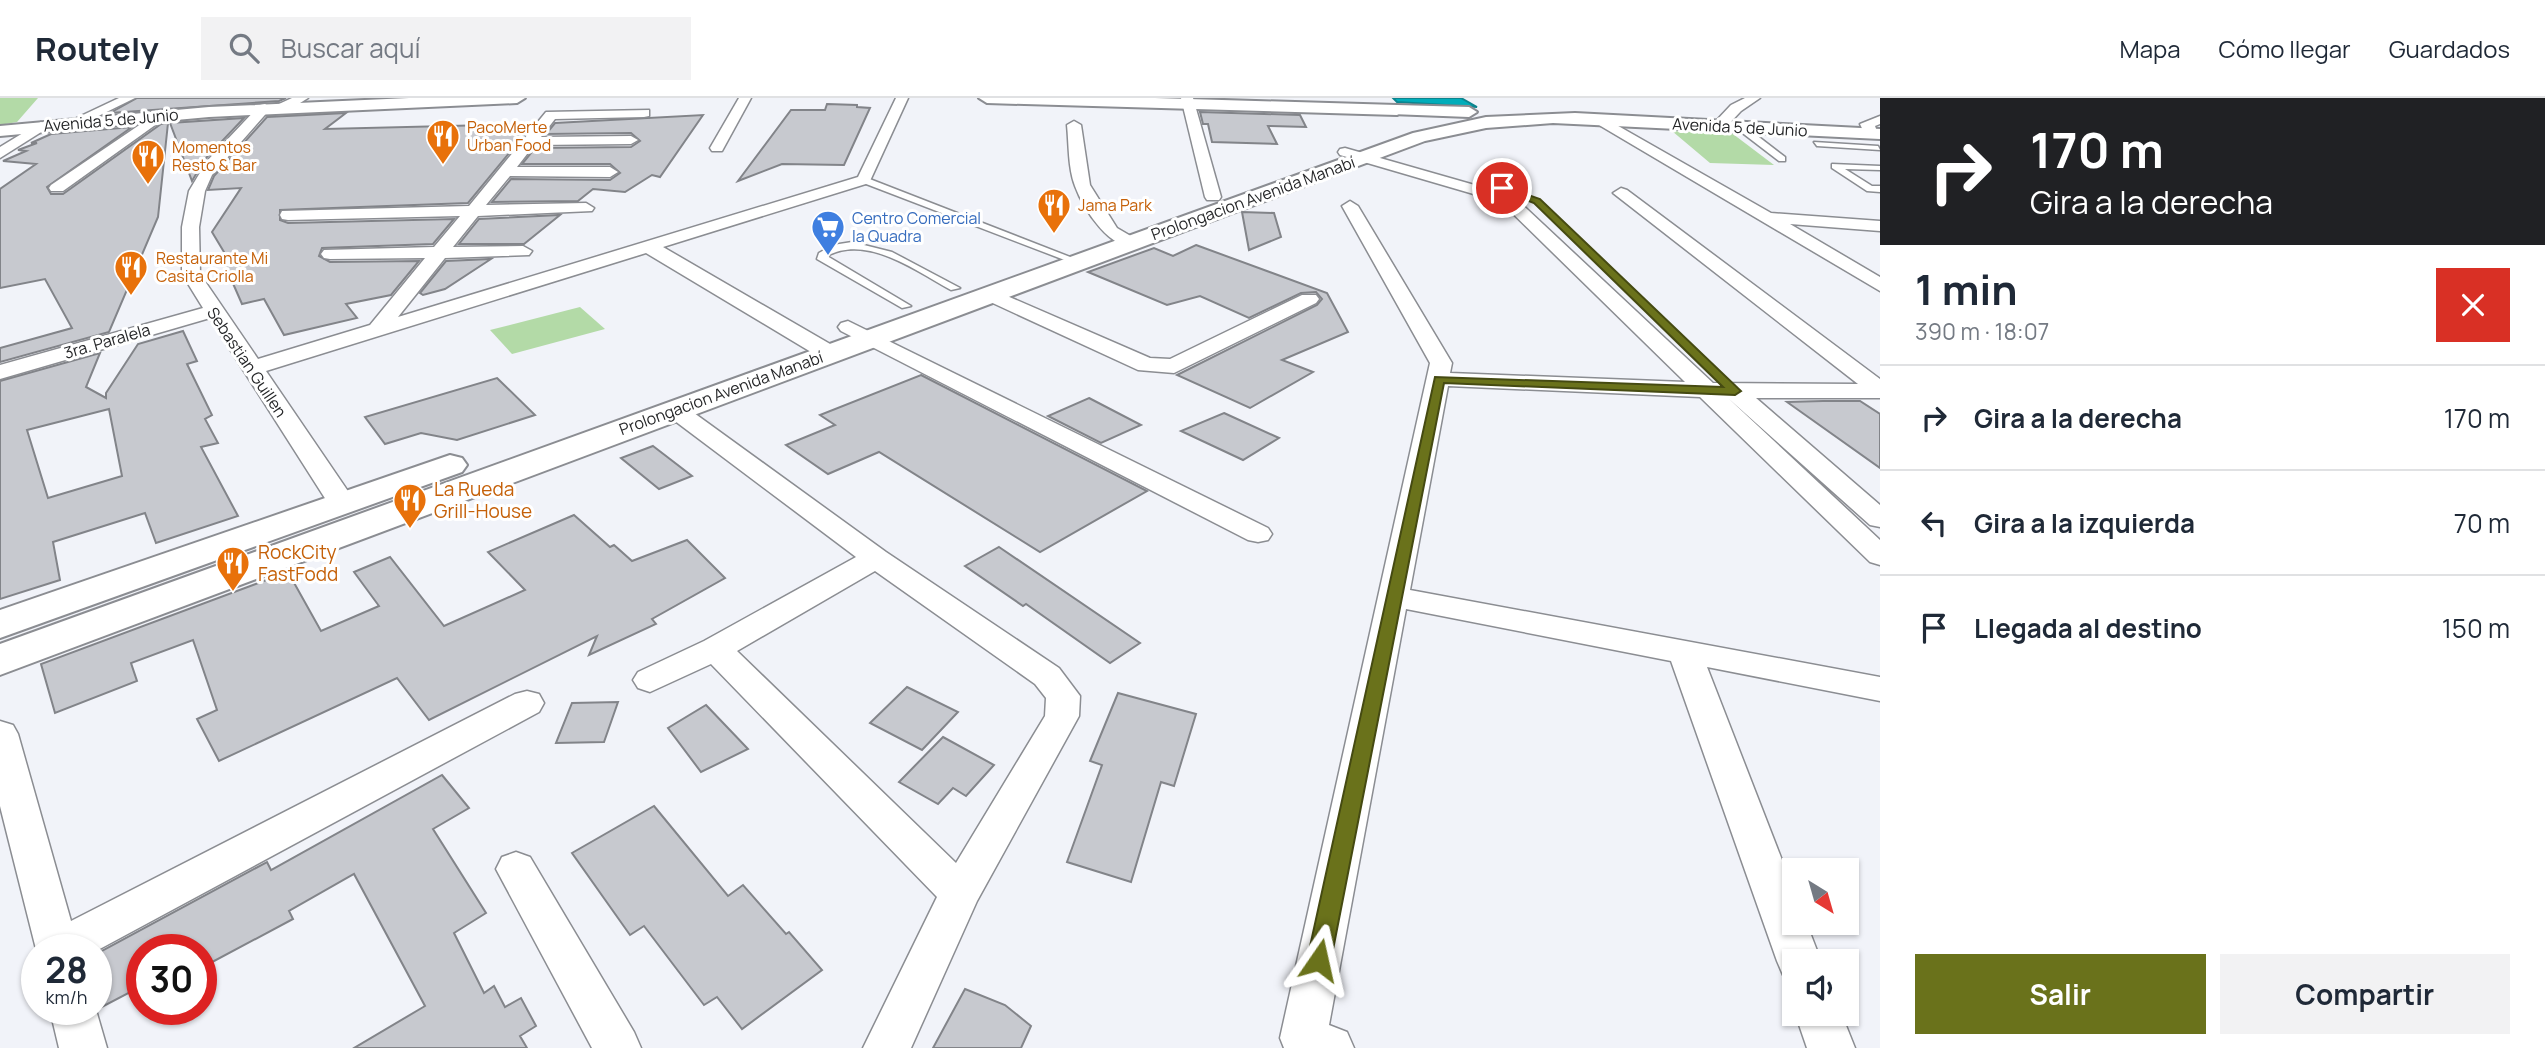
<!DOCTYPE html>
<html lang="es">
<meta charset="utf-8">
<style>
:root{--surface:#fff;--page:#f2f2f3;--text:#1f2937;--muted:#747a83;--line:#e0e1e3;--accent:#6a721b}
body{margin:0;font-family:Manrope,sans-serif;background:var(--page);color:var(--text);height:100vh;display:flex;flex-direction:column;font-size:26px;white-space:nowrap}
*{box-sizing:border-box;margin:0}
p{font-size:23px;color:var(--muted)}
.icon{flex:none;width:38px;height:38px;fill:none;stroke:currentColor;stroke-width:2;stroke-linecap:round;stroke-linejoin:round}
.map{position:relative;flex:1;overflow:hidden}
.drawer{display:flex;flex-direction:column;background:var(--surface);width:665px}
.drawer>*{flex:none}
.hud{background:#202124;color:#fff;overflow:hidden}
.needle{width:46px;rotate:143deg}
.tools{position:absolute;left:1782px;top:760px;display:grid;gap:14px}
.tools a{display:grid;place-items:center;width:77px;height:77px;border-radius:0px;background:var(--surface);box-shadow:0 2px 5px #0004;font-size:35px}
.speed{position:absolute;left:21px;top:836px;display:flex;gap:14px;font-size:35px;font-weight:700;text-align:center}
.speed>*{display:grid;place-content:center;width:91px;height:91px;border-radius:50%;background:var(--surface);box-shadow:0 2px 5px #0004;line-height:1}
.speed small{font-size:18px;font-weight:400}
.speed .limit{border:10px solid #d22;background:#fff;color:#111}
.pin{position:absolute;display:grid;place-items:center;width:60px;height:60px;color:#fff;margin:-30px;border:4px solid #fff;border-radius:50%;box-shadow:0 2px 7px #0007}
.me{position:absolute;width:77px;margin:-38px;rotate:11deg;stroke-linejoin:round;filter:drop-shadow(0 0 5px #0008)}
.turn{display:flex;align-items:center;gap:24px;height:147px;padding:0 35px;font-size:32px}
.turn .icon{width:91px;height:91px;stroke-width:2.5}
.turn b{display:block;font-size:49px;line-height:60px}
.round{display:grid;place-items:center;flex:none;width:74px;height:74px;border-radius:0px;background:var(--page)}
.summary{display:flex;align-items:center;justify-content:space-between;height:119px;padding:0 35px}
h1{font-size:42px;font-weight:700;line-height:52px}
.primary-button{display:flex;gap:14px;margin-top:auto;padding:14px 35px}
.primary-button a{flex:1;height:80px;border-radius:0px;background:var(--accent);color:#fff;font-size:28px;font-weight:700;line-height:80px;text-align:center}
.primary-button a+a{background:var(--page);color:var(--text)}
ul{padding:0;list-style:none}
li{display:flex;align-items:center;gap:21px;height:105px;padding:0 35px;border-top:2px solid var(--line)}
li div{flex:1}
li b{display:block;font-size:26px}
li em{font-style:normal}
header{display:flex;align-items:center;gap:42px;box-sizing:border-box;height:98px;padding:0 35px;background:var(--surface);border-bottom:2px solid var(--line)}
header strong{font-size:33px}
nav{display:flex;gap:38px;margin-inline-start:auto;font-size:24px}
.search{width:490px;height:63px;background:var(--page);display:flex;align-items:center;gap:18px;box-sizing:border-box;padding:0 24px;border-radius:0px;color:var(--muted);font-size:26px}
main{display:flex;flex:1;min-height:0}
.map>svg:first-child{display:block}
</style>
<header>
<strong>Routely</strong>
<div class="search"><svg class="icon" aria-label="search" viewBox="0 0 24 24"><circle cx="10" cy="10" r="6"/><path d="M15 15l6 6"/></svg>Buscar aquí</div>
<nav><a>Mapa</a><a>Cómo llegar</a><a>Guardados</a></nav>
</header>
<main>
<div class="map">
<svg width="1880" height="950" viewBox="0 0 1880 950">
<rect width="100%" height="100%" fill="#f1f3f9"/>
<g fill="#b3daa7">
<polygon points="0,0 38,0 17,24 0,27"/>
<polygon points="1672,33 1733,36 1774,67 1710,65"/>
<polygon points="580,209 605,231 512,256 490,232"/>
</g>
<polygon fill="#01adba" stroke="#0c848e" stroke-width="2" points="1393,0 1461,0 1477,9 1397,4"/>
<g fill="#c7c9cf" stroke="#828489" stroke-width="2" fill-rule="evenodd">
<polygon points="137,0 286,0 279,3 110,15"/>
<polygon points="827,6 857,7 857,9 870,10 844,67 782,66 738,83 791,12 825,12"/>
<polygon points="1200,14 1300,17 1306,29 1268,28 1277,46 1212,44 1208,26 1203,26"/>
<polygon points="346,15 325,31 533,26 468,105 280,112 280,122 288,125 454,121 433,146 322,150 319,158 330,164 419,163 391,197 346,206 357,220 284,237 264,201 242,206 224,165 230,164 212,134 241,90 208,92 214,78 267,19"/>
<polygon points="703,17 660,79 652,77 625,94 593,91 578,103 492,104 511,81 610,82 620,75 610,66 522,66 535,50 631,49 640,43 631,35 546,36 555,25"/>
<polygon points="244,20 205,61 192,83 170,25"/>
<polygon points="168,25 158,119 109,234 0,264 0,250 72,230 45,181 0,190 0,91 36,66 3,63 26,53 18,52 37,45 31,45 51,36 132,29 47,89 51,96 63,96 161,26"/>
<polygon points="1242,114 1274,115 1281,139 1249,152"/>
<polygon points="560,117 524,146 459,146 479,121"/>
<polygon points="1196,147 1327,195 1348,234 1282,262 1313,274 1250,310 1177,277 1317,207 1322,201 1316,194 1301,195 1249,220 1200,198 1167,207 1088,174 1154,150 1173,158"/>
<polygon points="491,161 445,191 423,197 420,195 446,163"/>
<path d="M183 233 197 263 187 266 212 317 205 321 218 345 201 349 238 418 156 445 145 415 53 444 60 482 0 501V283L100 255 86 289 106 300V295L138 246ZM109 311 122 378 48 400 27 332Z"/>
<polygon points="921,277 1147,393 1040,454 879,354 828,376 786,347 835,327 820,317"/>
<polygon points="497,280 535,317 457,342 421,335 385,346 365,319"/>
<polygon points="1089,300 1141,327 1101,345 1048,318"/>
<polygon points="1823,303 1860,303 1880,316 1880,370 1787,304"/>
<polygon points="1224,315 1279,340 1243,362 1181,333"/>
<polygon points="653,348 692,378 659,391 621,360"/>
<polygon points="574,417 610,449 614,447 632,463 687,442 725,480 652,521 656,526 589,557 597,538 429,622 397,580 219,663 197,621 217,612 193,542 131,565 137,583 55,615 41,566 288,474 321,533 379,508 354,474 390,459 444,528 525,492 488,454"/>
<polygon points="999,449 1140,545 1110,565 1026,506 1023,508 965,468"/>
<polygon points="907,589 958,614 922,652 870,625"/>
<polygon points="1118,595 1196,616 1174,688 1161,684 1131,784 1067,764 1102,667 1090,663"/>
<polygon points="618,604 604,644 556,645 572,605"/>
<polygon points="706,607 748,651 701,674 668,630"/>
<polygon points="943,639 994,667 966,698 953,690 938,706 899,684"/>
<polygon points="442,677 469,710 433,731 486,815 454,835 484,895 494,888 505,909 521,900 536,928 520,938 527,950 354,950 425,908 354,776 289,813 293,821 201,870 201,852 142,852 142,888 98,911 96,909 96,856 267,764 271,772"/>
<polygon points="654,708 728,798 743,787 786,836 789,834 822,872 742,931 717,899 704,907 644,828 630,837 572,755"/>
<polygon points="965,891 1005,907 1031,928 1021,950 933,950"/>
</g>
<g fill="none" stroke-linecap="round" stroke-linejoin="round">
<defs>
<g id="service">
<polygon points="1736,26 1742,26 1785,59 1785,63 1779,63 1736,30"/>
<polygon points="1814,44 1878,48 1880,52 1817,48"/>
<polygon points="1832,66 1880,68 1880,72 1845,71 1872,88 1880,88 1880,94 1867,93 1832,70"/>
<polygon points="861,80 867,80 1083,164 1075,166 861,84"/>
<path d="M852 144 892 154 960 190 951 192C916 173 867 136 827 158L911 208 902 210 817 161 819 155 833 147Z"/>
</g>
<g id="minor">
<polygon points="119,0 135,0 78,28 73,29 66,25"/>
<polygon points="292,0 308,0 289,12 279,12 279,6"/>
<polygon points="739,0 751,0 722,53 712,53 710,50"/>
<polygon points="896,0 908,0 869,85 663,149 837,250 840,255 837,260 821,260 646,155 266,273 356,405 352,411 342,413 332,411 328,405 210,220 0,281 0,267 203,210 182,176 182,129 189,93 207,63 260,7 265,6 271,10 212,77 205,93 199,129 200,176 258,261 370,227 425,160 330,161 324,160 321,156 324,152 434,149 460,118 288,122 282,121 280,117 282,113 469,108 546,14 649,12 649,18 644,19 555,21 541,39 631,38 638,42 631,46 534,47 517,69 610,69 618,74 610,79 510,78 486,107 586,105 594,110 592,113 478,118 453,149 523,148 532,153 529,157 445,160 398,219 858,79"/>
<polygon points="1181,0 1193,0 1221,99 1219,102 1207,102 1205,99"/>
<polygon points="1745,0 1760,0 1741,13 1725,30 1715,30 1715,24 1731,7"/>
<polygon points="160,13 167,17 165,20 63,93 51,93 49,90 51,87"/>
<polygon points="1599,17 1771,115 1880,123 1880,133 1790,126 1880,179 1880,193 1594,24 1594,18"/>
<polygon points="1880,18 1880,26 1875,28 1878,36 1871,40 1866,39 1860,26"/>
<path d="M1074 23 1081 27 1090 87 1117 130 1141 144 1138 148C1111 155 1083 110 1075 88 1068 70 1069 46 1067 27Z"/>
<polygon points="41,24 48,28 46,31 0,60 0,49"/>
<polygon points="1345,50 1513,98 1713,285 1858,286 1613,95 1621,90 1627,92 1880,281 1880,300 1756,300 1880,407 1880,429 1870,427 1728,300 1880,442 1880,467 1870,464 1700,299 1448,288 1410,492 1880,579 1880,603 1707,569 1794,793 1794,824 1806,824 1821,863 1794,863 1794,881 1783,877 1777,863 1671,563 1406,511 1329,927 1347,934 1354,950 1284,950 1280,940 1430,265 1342,108 1350,103 1358,108 1452,265 1450,275 1685,284 1501,104 1340,57 1338,54 1340,51"/>
<polygon points="991,191 1150,260 1170,261 1302,197 1316,197 1319,201 1316,205 1174,275 1138,272 984,201 981,197 984,193"/>
<polygon points="848,223 1268,430 1272,436 1268,442 1258,444 1248,442 841,233 838,229 841,225"/>
<path d="M675 305 683 307 886 454 1059 570 1080 598 1079 618 977 803 911 950H863L937 799 711 566 650 594 638 590 633 582 638 574 704 543 856 459 667 317 663 312 667 307ZM875 473 1035 586 1046 600 1045 618 956 765 737 553Z"/>
<polygon points="527,593 539,596 544,605 539,614 96,853 37,852 37,855 0,708 0,623 13,627 18,636 71,823 515,596"/>
<polygon points="516,754 530,759 634,934 641,950 592,950 496,771 502,759"/>
<polygon points="50,912 96,912 107,950 59,950"/>
<polygon points="1795,915 1841,915 1855,950 1807,950"/>
</g>
<g id="tertiary">
<polygon points="409,0 525,0 517,5 209,19 0,38 0,28 209,9"/>
<polygon points="979,0 1155,0 1397,7 1405,12 1397,17 987,5"/>
</g>
<g id="secondary">
<polygon points="1397,7 1469,9 1477,14 1469,19 1391,16 1389,12"/>
<polygon points="1575,15 1880,31 1880,41 1553,25 1486,30 1425,43 0,577 0,546 1413,35 1486,19"/>
<polygon points="450,357 462,360 467,367 462,374 0,540 0,512"/>
</g>
</defs>
<use href="#service" stroke="#8b8d92" stroke-width="3"/>
<use href="#minor" stroke="#8b8d92" stroke-width="3"/>
<use href="#tertiary" stroke="#8b8d92" stroke-width="4"/>
<use href="#secondary" stroke="#8b8d92" stroke-width="4"/>
<use href="#service" fill="#fff" fill-rule="evenodd"/>
<use href="#minor" fill="#fff" fill-rule="evenodd"/>
<use href="#tertiary" fill="#fff" fill-rule="evenodd"/>
<use href="#secondary" fill="#fff" fill-rule="evenodd"/>
</g>
<polygon fill="#6a721b" stroke="#454a12" stroke-width="2" points="1502,88 1540,101 1741,293 1735,297 1444,285 1331,862 1327,870 1319,873 1311,870 1307,862 1435,279 1723,289 1534,105 1499,92"/>
<defs>
<symbol id="restaurant-pin" viewBox="-11 -11 22 30"><path d="M0 17L-7.5 6A9.5 9.5 0 1 1 7.5 6Z" fill="#e8710a" stroke="#fff"/><path d="M-5-6h1v4h1v-4h1v4h1v-4h1v5L-1.5 .5V6h-2V.5L-5-1ZM5-6V6H3V1.5H1.5Q1.5-4 5-6Z" fill="#fff"/></symbol>
<symbol id="supermarket-pin" viewBox="-11 -11 22 30"><path d="M0 17L-7.5 6A9.5 9.5 0 1 1 7.5 6Z" fill="#3f7fe0" stroke="#fff"/><path d="M-6-5.5h2.5l.6 2H6L4.5 2H-2.5L-4.4-4H-6ZM-1.5 3.2a1.3 1.3 0 1 0 .1 0ZM3 3.2a1.3 1.3 0 1 0 .1 0Z" fill="#fff"/></symbol>
</defs>
<g fill-rule="evenodd">
<use href="#restaurant-pin" x="424" y="19" width="38" height="52"/>
<use href="#restaurant-pin" x="129" y="39" width="38" height="52"/>
<use href="#restaurant-pin" x="1035" y="88" width="38" height="52"/>
<use href="#supermarket-pin" x="809" y="110" width="38" height="52"/>
<use href="#restaurant-pin" x="112" y="150" width="38" height="52"/>
<use href="#restaurant-pin" x="391" y="383" width="38" height="52"/>
<use href="#restaurant-pin" x="214" y="446" width="38" height="52"/>
</g>
<g text-anchor="middle" dominant-baseline="central" stroke-width="6" stroke-linejoin="round" paint-order="stroke">
<g font-size="16" fill="#252628" stroke="#fff">
<text transform="translate(111 22) rotate(-5)">Avenida 5 de Junio</text>
<text transform="translate(1740 29) rotate(3)">Avenida 5 de Junio</text>
<text transform="translate(1253 100) rotate(-20)">Prolongacion Avenida Manabí</text>
<text transform="translate(107 243) rotate(-16)">3ra. Paralela</text>
<text transform="translate(247 264) rotate(56)">Sebastian Guillen</text>
<text transform="translate(721 295) rotate(-20)">Prolongacion Avenida Manabí</text>
</g>
<g font-size="16" fill="#c56008" stroke="#fff" text-anchor="start">
<text x="467" y="29">PacoMerte<tspan x="467" dy="18">Urban Food</tspan></text>
<text x="172" y="49">Momentos<tspan x="172" dy="18">Resto &amp; Bar</tspan></text>
<text x="1078" y="107">Jama Park</text>
<text x="156" y="160">Restaurante Mi<tspan x="156" dy="18">Casita Criolla</tspan></text>
</g>
<g font-size="16" fill="#366cbe" stroke="#fff" text-anchor="start">
<text x="852" y="120">Centro Comercial<tspan x="852" dy="18">la Quadra</tspan></text>
</g>
<g font-size="19" fill="#c56008" stroke="#fff" text-anchor="start">
<text x="434" y="391">La Rueda<tspan x="434" dy="22">Grill-House</tspan></text>
<text x="258" y="454">RockCity<tspan x="258" dy="22">FastFodd</tspan></text>
</g>
</g>
</svg>
<div class="tools">
<a><svg class="needle" viewBox="-14 -14 28 28"><path d="M0-13l5 13h-10z" fill="#e53935"/><path d="M0 13l5-13h-10z" fill="#747a83"/></svg></a>
<a><svg class="icon" aria-label="sound" viewBox="0 0 24 24"><path d="M4 9h4l5-4v14l-5-4H4zM17 9q2 3 0 6"/></svg></a>
</div>
<div class="speed"><div>28<small>km/h</small></div><div class="limit">30</div></div>
<div class="pin" style="left:1502px;top:90px;background:#d93025"><svg class="icon" aria-label="arrive" viewBox="0 0 24 24"><path d="M6 21V4h12l-3 4 3 4H6"/></svg></div>
<svg class="me" style="left:1319px;top:862px" viewBox="-20 -20 40 40"><path d="M0-17L14 15 0 8-14 15z" fill="#6a721b" stroke="#fff" stroke-width="4"/></svg>
</div>
<section class="drawer">
<div class="hud">
<div class="turn"><svg class="icon" aria-label="right" viewBox="0 0 24 24"><path d="M7 20v-9h11M14 6l5 5-5 5"/></svg><div><b>170 m</b>Gira a la derecha</div></div>
</div>
<div class="summary"><div><h1>1 min</h1><p>390 m · 18:07</p></div><a class="round" style="background:#d93025;color:#fff"><svg class="icon" aria-label="close" viewBox="0 0 24 24"><path d="M6 6l12 12M18 6L6 18"/></svg></a></div>
<ul>
<li><svg class="icon" aria-label="right" viewBox="0 0 24 24"><path d="M7 20v-9h11M14 6l5 5-5 5"/></svg><div><b>Gira a la derecha</b></div><em>170 m</em></li>
<li><svg class="icon" aria-label="left" viewBox="0 0 24 24"><path d="M17 20v-9H6M10 6l-5 5 5 5"/></svg><div><b>Gira a la izquierda</b></div><em>70 m</em></li>
<li><svg class="icon" aria-label="arrive" viewBox="0 0 24 24"><path d="M6 21V4h12l-3 4 3 4H6"/></svg><div><b>Llegada al destino</b></div><em>150 m</em></li>
</ul>
<div class="primary-button"><a>Salir</a><a>Compartir</a></div>
</section>
</main>
